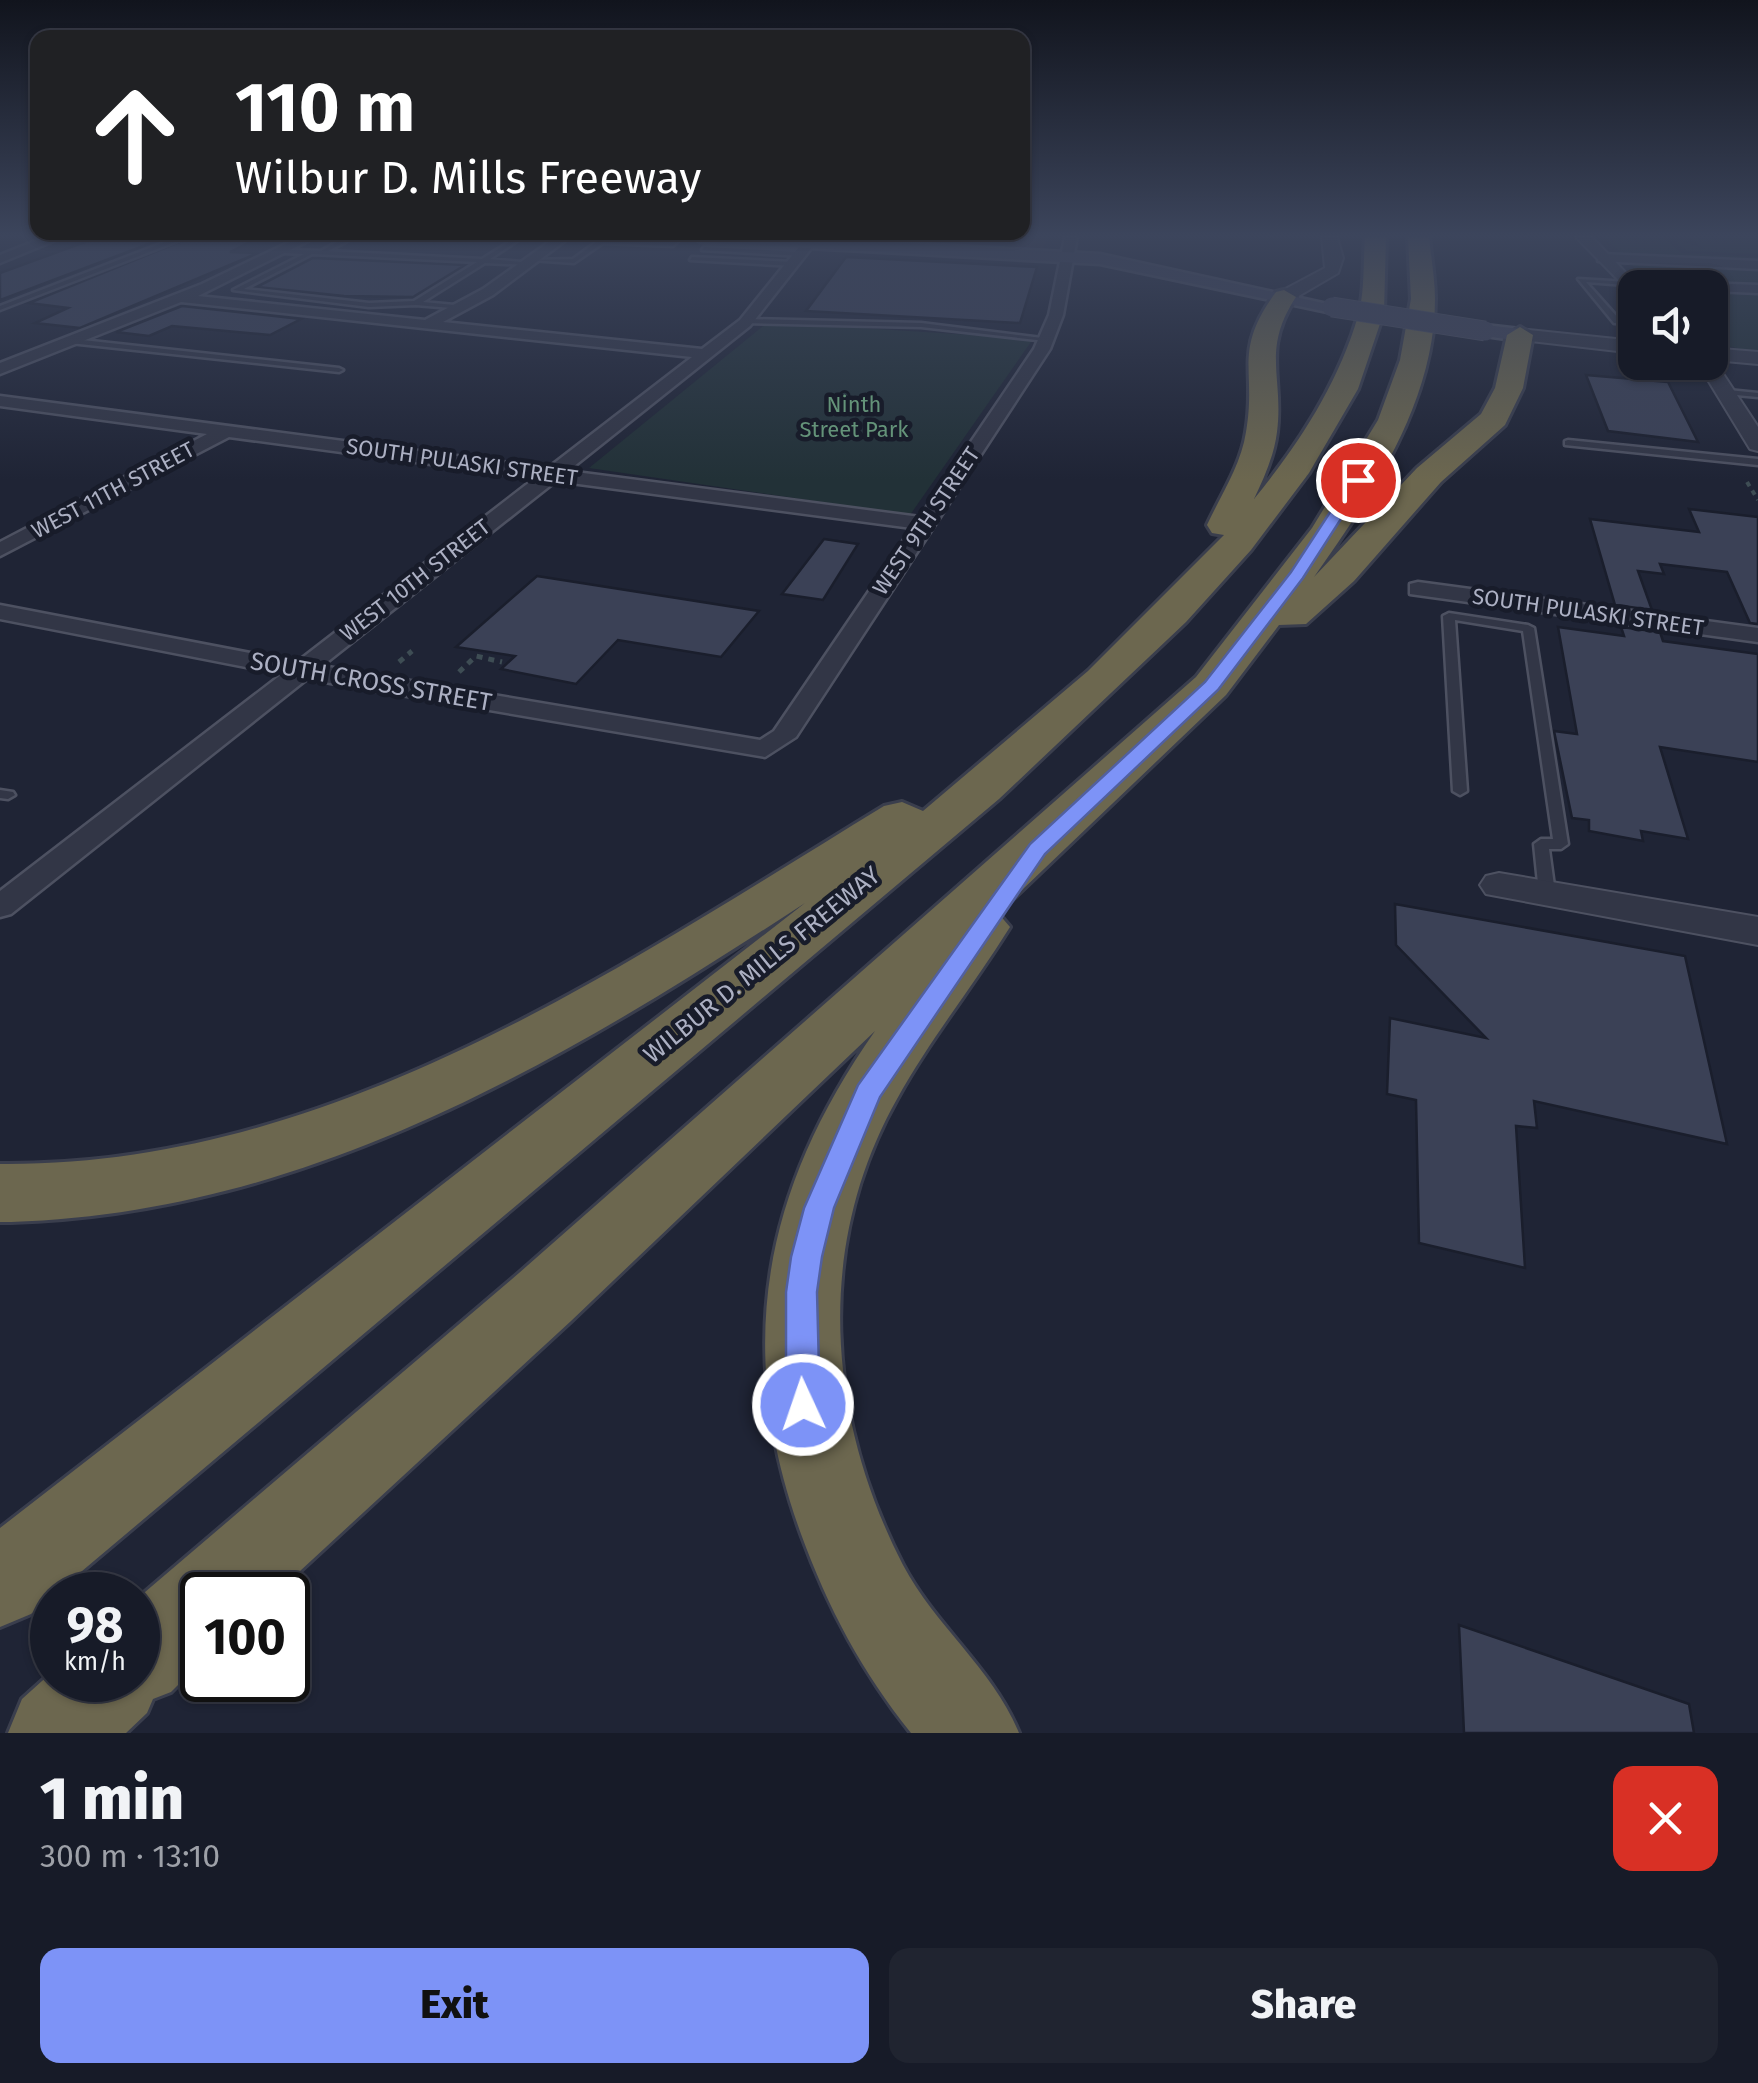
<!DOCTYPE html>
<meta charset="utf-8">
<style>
:root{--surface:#171b28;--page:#202430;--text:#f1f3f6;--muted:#9ea1a8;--line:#363945;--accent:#7d93f7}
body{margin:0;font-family:"Fira Sans",sans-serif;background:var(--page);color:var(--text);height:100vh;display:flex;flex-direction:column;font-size:38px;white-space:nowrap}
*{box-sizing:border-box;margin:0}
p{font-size:32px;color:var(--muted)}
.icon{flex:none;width:55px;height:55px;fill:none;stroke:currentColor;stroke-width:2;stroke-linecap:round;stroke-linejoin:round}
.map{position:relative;height:1733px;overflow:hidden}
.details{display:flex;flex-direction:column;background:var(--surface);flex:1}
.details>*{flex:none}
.hud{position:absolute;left:30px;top:30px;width:1000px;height:210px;border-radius:20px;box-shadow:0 2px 8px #0004,0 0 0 2px var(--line);background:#202124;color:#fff;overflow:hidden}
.controls{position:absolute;left:1618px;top:270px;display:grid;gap:20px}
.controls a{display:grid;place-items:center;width:110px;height:110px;border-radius:20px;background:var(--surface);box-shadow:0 2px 8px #0004,0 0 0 2px var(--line);font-size:50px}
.speed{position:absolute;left:30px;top:1572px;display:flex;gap:20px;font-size:50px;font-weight:700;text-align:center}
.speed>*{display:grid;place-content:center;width:130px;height:130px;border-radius:50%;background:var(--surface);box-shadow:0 2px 8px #0004,0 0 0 2px var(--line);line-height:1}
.speed small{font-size:25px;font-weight:400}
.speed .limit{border:5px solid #111;border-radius:15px;background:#fff;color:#111}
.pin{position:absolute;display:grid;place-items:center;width:85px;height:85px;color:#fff;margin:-42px;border:5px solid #fff;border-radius:50%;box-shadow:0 2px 10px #0007}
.me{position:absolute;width:110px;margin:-55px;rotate:357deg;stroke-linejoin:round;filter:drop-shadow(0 0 8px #0008)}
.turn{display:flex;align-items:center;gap:35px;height:210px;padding:0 40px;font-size:45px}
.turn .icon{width:130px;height:130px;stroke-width:2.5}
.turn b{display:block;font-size:70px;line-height:85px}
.round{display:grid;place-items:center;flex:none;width:105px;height:105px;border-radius:20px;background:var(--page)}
.head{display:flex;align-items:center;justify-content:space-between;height:170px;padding:0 40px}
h1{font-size:60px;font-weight:800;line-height:75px}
.button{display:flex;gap:20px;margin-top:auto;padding:20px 40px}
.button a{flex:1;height:115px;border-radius:20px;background:var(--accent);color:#111;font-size:40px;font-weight:800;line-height:115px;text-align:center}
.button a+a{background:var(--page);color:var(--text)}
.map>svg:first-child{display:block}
</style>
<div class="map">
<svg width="1758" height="1733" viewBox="0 0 1758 1733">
<rect width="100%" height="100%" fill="#1f2435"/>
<polygon fill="#2e2a37" points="815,237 1048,237 1043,248"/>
<g fill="#223137">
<polygon points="1604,237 1663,237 1682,253 1758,257 1758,262 1624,256"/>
<polygon points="1670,237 1705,249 1688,237 1758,237 1758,254 1687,251"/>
<polygon points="1653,263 1758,268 1758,284 1641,277 1632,265"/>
<polygon points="1710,289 1758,291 1758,352 1710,343"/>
<polygon points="768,322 1033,339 910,515 589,468"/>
</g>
<g fill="#3b4156" stroke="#1a1e2c" stroke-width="2.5">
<polygon points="99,237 167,237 0,300 0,273"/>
<polygon points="192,237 260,237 230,252 258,253 80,328 35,323 68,308 29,303"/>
<polygon points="846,257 1037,267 1020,323 806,311"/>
<polygon points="313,258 465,265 413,297 344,296 257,287"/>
<polygon points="182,306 301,319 270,335 172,326 149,336 116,332"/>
<polygon points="1586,375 1668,382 1698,442 1608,431"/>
<polygon points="1689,509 1758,517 1758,624 1750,623 1727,572 1660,564 1664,574 1638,571 1652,610 1615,605 1590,519 1699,532"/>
<polygon points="824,539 858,544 823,600 782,594"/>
<polygon points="537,576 759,611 721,657 618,640 576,684 501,669 515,656 456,647"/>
<polygon points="1558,627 1624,636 1621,627 1660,632 1663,641 1758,654 1758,762 1660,747 1688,839 1641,831 1643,841 1589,831 1589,820 1572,818 1554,731 1577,734"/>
<polygon points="1395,904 1685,956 1727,1144 1534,1101 1537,1128 1516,1126 1525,1268 1419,1243 1416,1100 1387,1094 1390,1018 1486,1038 1396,945"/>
<polygon points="1459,1625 1689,1704 1694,1733 1464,1733"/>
</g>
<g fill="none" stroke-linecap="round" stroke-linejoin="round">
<defs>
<g id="service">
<polygon points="178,237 188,237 0,310 0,306"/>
<path d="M346 237H355L328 251 482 259 514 239 504 237H523L490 259 532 263 529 265 485 263 423 302 465 306 463 309 416 305 369 307 233 290 304 254 284 253 282 250 321 251ZM312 254 477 262 414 301 369 303 244 289Z"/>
<polygon points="603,237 671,242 676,237 683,237 673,246 603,243 574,263 531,260 573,259"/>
<polygon points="704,247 801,252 804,254 801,256 702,250"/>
<polygon points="692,257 793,262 796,264 793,266 690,260"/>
<polygon points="1578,279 1628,282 1626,285 1586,282 1619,319 1635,320 1635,324 1614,323"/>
<polygon points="747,319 921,323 1050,339 1046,341 921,327 744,323"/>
<polygon points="73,339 339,368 343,370 339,372 70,343"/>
<polygon points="1728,390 1758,393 1758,397 1725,394 1724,392"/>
<polygon points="1568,440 1758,459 1758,465 1565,445 1565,441"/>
<polygon points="1449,613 1528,625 1534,628 1568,844 1561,849 1549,849 1555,893 1552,897 1542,897 1539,893 1534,844 1541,839 1553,839 1523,631 1455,620 1467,791 1460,795 1453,791 1443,616"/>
<polygon points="0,790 13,792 15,795 8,799 0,798"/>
</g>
<g id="minor">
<polygon points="45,237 63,237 0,263 0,255"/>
<path d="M300 237H316L198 296 425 320 483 289 556 237H570L493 295 443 322 702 349 740 320 807 237H820L750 326 568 471 920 517 1034 349 1049 315 1065 237H1077L1063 315 1050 349 796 737 765 757 307 679 11 914 0 917V891L282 674 0 619V605L297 662 535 478 229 437 0 556V542L207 434 0 406V396L548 468 692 357 181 302 0 374V363L202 284ZM556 481 912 528 774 731 760 740 322 666Z"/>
<polygon points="1602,254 1758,261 1758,269 1598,261"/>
<polygon points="1621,280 1758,285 1758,293 1626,287"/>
<polygon points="1418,582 1758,628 1758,642 1410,594 1410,584"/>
</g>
<g id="tertiary">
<polygon points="1322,237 1337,237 1343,258 1338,273 1290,301 1278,301 1278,293 1325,268"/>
<polygon points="1576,237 1592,237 1640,288 1635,288 1635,297"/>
<polygon points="1520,329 1635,341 1635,353 1513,339 1511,335"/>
<polygon points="1710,348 1758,352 1758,364 1714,360 1758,427 1758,451 1750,449 1697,362 1710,362"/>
<polygon points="1499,873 1758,917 1758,945 1486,894 1480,885 1486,876"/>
</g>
<g id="secondary">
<polygon points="692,237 796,237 1100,254 1341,307 1332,313 1100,264 700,242"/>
<polygon points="1485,325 1520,329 1530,335 1520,341 1478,335 1478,327"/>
</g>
<g id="motorway">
<path d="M1365 237H1386L1384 312 1358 389 1309 473 1251 550 1186 622 999 799 31 1614 0 1627V1528L805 903C563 1061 309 1213 11 1222H0V1164C331 1167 614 971 884 806L902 802 923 811 1088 671 1224 535 1212 533 1207 525C1221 495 1241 465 1246 432 1257 369 1232 352 1276 292L1284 290 1296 297C1261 350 1284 377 1277 432 1274 456 1264 478 1254 499 1299 444 1338 384 1358 316 1365 292 1363 262 1365 237Z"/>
<path d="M1408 237H1429C1431 257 1435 279 1435 299 1435 402 1371 496 1314 577L1417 468 1481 414 1495 388 1507 335 1520 327 1533 335 1523 388 1505 425 1441 482 1354 581 1306 624 1279 625 1226 695 998 913 1010 927C974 985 930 1039 897 1099 814 1246 827 1418 903 1565 935 1626 993 1669 1019 1733H911C862 1672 828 1608 801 1534 734 1348 762 1192 875 1031L571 1321 274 1595H202V1661L171 1692 153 1699 147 1713 126 1733H8L22 1699 52 1672V1680H138V1598L519 1273 1196 677 1312 528 1378 420 1400 360 1411 299Z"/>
</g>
</defs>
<use href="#service" stroke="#4d5161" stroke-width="5"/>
<use href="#minor" stroke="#4d5161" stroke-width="5"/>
<use href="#tertiary" stroke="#4d5161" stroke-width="4"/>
<use href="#secondary" stroke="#4d5161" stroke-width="5"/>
<use href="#motorway" stroke="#3a3e4d" stroke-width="6"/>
<polyline stroke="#3e4d54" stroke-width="4" stroke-dasharray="5 5" stroke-linecap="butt" points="1747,482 1758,500"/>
<g stroke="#3e4d54" stroke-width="5" stroke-dasharray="6 6" stroke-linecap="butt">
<polyline points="399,662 412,651"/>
<polyline points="459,672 476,656 502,662"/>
</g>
<use href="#service" fill="#323646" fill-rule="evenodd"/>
<use href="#minor" fill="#323646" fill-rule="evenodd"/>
<use href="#tertiary" fill="#323646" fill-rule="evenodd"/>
<use href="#secondary" fill="#404459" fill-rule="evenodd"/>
<use href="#motorway" fill="#6c674f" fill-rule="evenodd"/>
<defs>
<polyline id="secondary-bridge" points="1332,307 1485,331"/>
</defs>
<use href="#secondary-bridge" stroke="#4d5161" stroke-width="21" stroke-linecap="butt"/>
<use href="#secondary-bridge" stroke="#404459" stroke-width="19"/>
</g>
<linearGradient id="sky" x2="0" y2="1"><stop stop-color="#11141d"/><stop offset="0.49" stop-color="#3c455c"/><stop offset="1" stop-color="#3c455c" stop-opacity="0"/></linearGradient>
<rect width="1758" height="480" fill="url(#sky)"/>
<polygon fill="#7d93f7" stroke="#5160a1" stroke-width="2.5" points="1353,477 1366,480 1303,578 1218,690 1045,854 880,1097 834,1208 822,1257 817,1292 820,1405 815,1417 803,1422 791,1417 786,1405 786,1292 791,1257 804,1208 858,1085 1030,844 1205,682 1291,572"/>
<g text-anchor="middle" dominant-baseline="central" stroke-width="9" stroke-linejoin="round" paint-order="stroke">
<g font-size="22" fill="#649379" stroke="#181c2a">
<text x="854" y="404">Ninth<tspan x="854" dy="25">Street Park</tspan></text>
</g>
<g font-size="22" fill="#acb0c3" stroke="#181c2a">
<text transform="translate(462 462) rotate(8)">SOUTH PULASKI STREET</text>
<text transform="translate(113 490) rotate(-28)">WEST 11TH STREET</text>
<text transform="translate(926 521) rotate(-56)">WEST 9TH STREET</text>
<text transform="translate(415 580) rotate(-38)">WEST 10TH STREET</text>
<text transform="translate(1588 612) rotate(8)">SOUTH PULASKI STREET</text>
</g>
<g font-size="25" fill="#acb0c3" stroke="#181c2a">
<text transform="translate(371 682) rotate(10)">SOUTH CROSS STREET</text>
<text transform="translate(762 965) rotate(-39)">WILBUR D. MILLS FREEWAY</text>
</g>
</g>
</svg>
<div class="controls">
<a><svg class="icon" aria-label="sound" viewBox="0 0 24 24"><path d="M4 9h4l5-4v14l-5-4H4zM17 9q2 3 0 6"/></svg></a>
</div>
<div class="speed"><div>98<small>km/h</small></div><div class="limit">100</div></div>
<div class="pin" style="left:1358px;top:480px;background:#d93025"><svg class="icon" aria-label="arrive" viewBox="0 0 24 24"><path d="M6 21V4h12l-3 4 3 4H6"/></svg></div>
<svg class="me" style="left:803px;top:1405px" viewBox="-20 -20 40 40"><circle r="17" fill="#7d93f7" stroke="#fff" stroke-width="3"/><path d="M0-11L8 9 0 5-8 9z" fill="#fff"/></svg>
<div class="hud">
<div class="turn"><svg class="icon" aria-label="ahead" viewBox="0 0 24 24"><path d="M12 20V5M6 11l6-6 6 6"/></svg><div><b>110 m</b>Wilbur D. Mills Freeway</div></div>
</div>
</div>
<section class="details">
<div class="head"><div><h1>1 min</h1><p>300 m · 13:10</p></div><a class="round" style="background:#d93025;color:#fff"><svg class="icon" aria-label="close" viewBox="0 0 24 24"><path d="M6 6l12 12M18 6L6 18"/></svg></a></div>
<div class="button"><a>Exit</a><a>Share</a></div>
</section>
